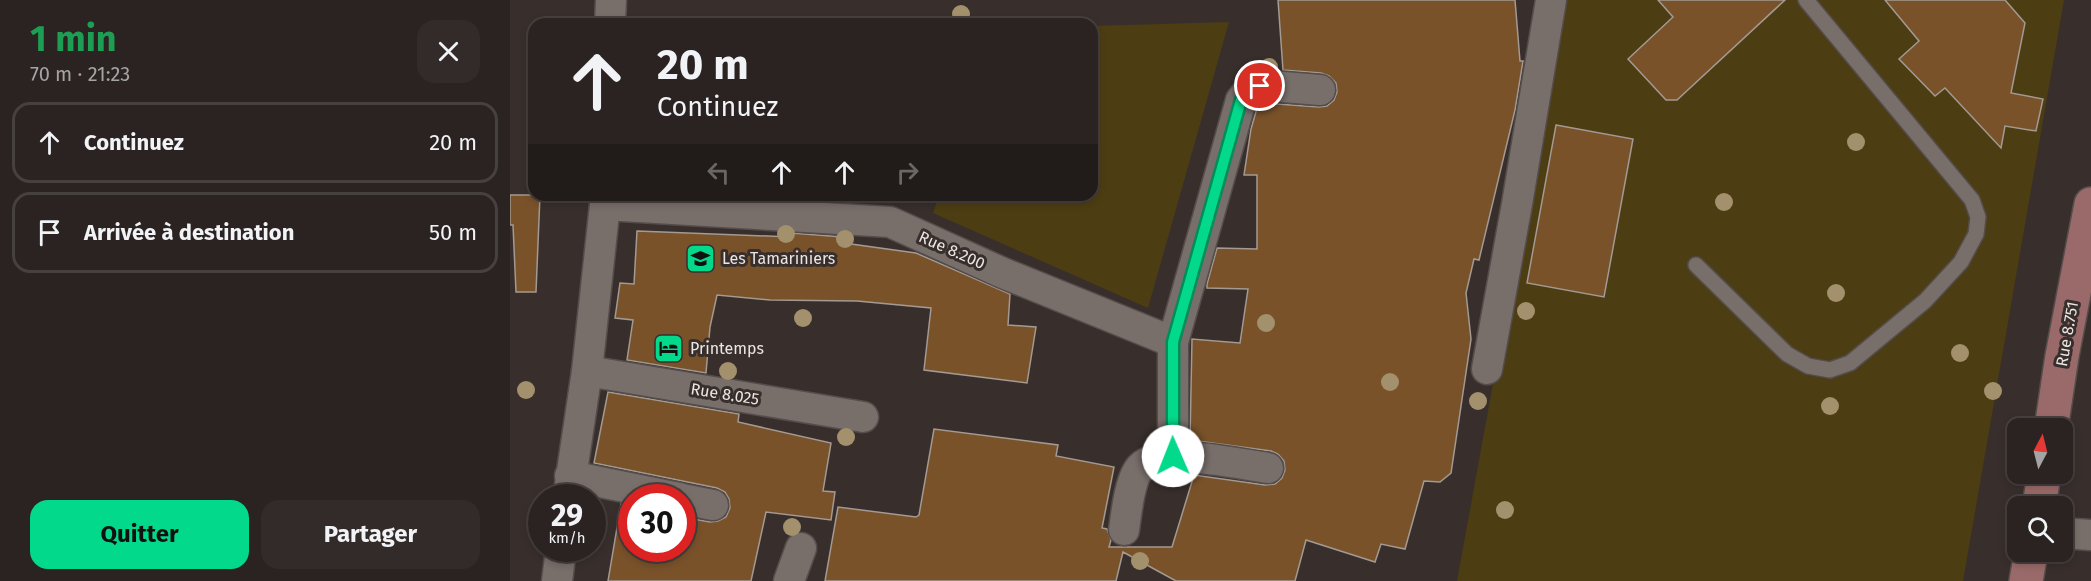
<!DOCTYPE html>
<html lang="fr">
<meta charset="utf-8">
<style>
:root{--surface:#2a2321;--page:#322b2a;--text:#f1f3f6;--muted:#a5a4a5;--line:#46403f;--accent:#02d98b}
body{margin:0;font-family:"Fira Sans",sans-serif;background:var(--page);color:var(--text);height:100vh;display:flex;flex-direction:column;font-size:22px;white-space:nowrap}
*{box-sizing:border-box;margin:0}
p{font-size:20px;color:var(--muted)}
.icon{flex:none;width:33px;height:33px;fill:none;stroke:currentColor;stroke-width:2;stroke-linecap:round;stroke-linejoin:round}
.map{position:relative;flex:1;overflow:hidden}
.details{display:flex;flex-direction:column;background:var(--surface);width:510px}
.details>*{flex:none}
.hud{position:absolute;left:18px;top:18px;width:570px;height:183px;border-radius:18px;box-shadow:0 3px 9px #0003,0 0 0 2px var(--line);background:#2a2321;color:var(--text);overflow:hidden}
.needle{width:39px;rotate:7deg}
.buttons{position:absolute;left:1497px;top:418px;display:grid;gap:12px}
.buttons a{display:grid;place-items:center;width:66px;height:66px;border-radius:12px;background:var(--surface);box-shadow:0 3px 9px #0003,0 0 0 2px var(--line);font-size:30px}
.speed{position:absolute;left:18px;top:484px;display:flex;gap:12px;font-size:30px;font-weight:700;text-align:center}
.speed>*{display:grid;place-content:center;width:78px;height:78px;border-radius:50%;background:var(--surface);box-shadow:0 3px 9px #0003,0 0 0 2px var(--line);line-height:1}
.speed small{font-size:15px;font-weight:400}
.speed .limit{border:9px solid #d22;background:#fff;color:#111}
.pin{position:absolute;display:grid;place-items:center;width:51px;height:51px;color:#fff;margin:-26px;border:3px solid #fff;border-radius:50%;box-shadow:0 2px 6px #0007}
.me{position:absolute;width:66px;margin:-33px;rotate:359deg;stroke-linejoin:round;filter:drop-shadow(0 0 4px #0008)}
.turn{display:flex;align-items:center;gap:21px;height:126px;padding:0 30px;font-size:27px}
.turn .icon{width:78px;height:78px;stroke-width:2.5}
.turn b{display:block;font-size:42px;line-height:51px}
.lanes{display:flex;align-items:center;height:57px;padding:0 30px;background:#0003;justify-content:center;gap:30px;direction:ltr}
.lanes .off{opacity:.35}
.round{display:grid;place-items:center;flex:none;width:63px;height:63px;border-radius:18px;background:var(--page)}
.headline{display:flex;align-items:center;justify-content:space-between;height:102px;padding:0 30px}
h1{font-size:36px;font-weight:700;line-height:45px;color:#1e9e55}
.button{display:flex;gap:12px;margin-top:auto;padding:12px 30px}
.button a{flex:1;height:69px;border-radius:18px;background:var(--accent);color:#111;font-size:24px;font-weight:700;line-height:69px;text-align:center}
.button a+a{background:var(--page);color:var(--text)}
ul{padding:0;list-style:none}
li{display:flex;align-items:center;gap:18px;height:81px;margin:0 12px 9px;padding:0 18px;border:3px solid var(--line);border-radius:18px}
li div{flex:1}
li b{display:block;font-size:22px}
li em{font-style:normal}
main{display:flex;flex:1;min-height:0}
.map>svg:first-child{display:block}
</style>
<main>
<section class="details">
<div class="headline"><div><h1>1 min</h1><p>70 m · 21:23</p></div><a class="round"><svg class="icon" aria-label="close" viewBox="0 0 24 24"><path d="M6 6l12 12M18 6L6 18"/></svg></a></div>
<ul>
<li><svg class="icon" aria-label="ahead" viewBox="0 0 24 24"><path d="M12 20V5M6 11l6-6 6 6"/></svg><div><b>Continuez</b></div><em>20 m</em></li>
<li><svg class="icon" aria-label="arrive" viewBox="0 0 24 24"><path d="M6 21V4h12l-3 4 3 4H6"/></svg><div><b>Arrivée à destination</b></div><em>50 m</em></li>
</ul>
<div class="button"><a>Quitter</a><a>Partager</a></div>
</section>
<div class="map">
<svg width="1581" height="581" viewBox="0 0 1581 581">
<rect width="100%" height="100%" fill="#382f2c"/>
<g fill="#4c3d13">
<polygon points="1053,0 1554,0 1453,581 947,581"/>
<polygon points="719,22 638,308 423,213 429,195 582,195 582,26"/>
</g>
<g fill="#79522a" stroke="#a29a93" stroke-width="1.5">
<polygon points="768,0 1005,0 1010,61 1013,61 1005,110 969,260 964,259 956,293 961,339 941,473 930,482 914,481 895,549 871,544 865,562 796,540 785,581 666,581 613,552 606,581 315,581 328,507 406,517 409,515 424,429 548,445 546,456 604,467 592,528 597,529 601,540 599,547 662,547 684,475 755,485 765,484 772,478 775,470 774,461 768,454 761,451 680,440 682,339 730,343 738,289 697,288 697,284 707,248 747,249 747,175 734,175 741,129 747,108 753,103 809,107 817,106 824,100 827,92 826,83 819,76 811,73 773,70"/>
<polygon points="1148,0 1275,0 1167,100 1156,100 1118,59 1163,17"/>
<polygon points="1375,0 1495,0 1515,23 1501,93 1533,99 1526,131 1495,126 1491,148 1435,88 1425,96 1389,59 1409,41"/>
<polygon points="1046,125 1123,139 1094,297 1017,283"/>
<polygon points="0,195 30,195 26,292 6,292 3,225 0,225"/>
<polygon points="285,195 331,195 331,202 284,199"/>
<polygon points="127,231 281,237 281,233 333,237 334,243 406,253 500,294 498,325 526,327 517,383 414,370 421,308 347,301 260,300 207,295 200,327 196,373 117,360 123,320 105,318 110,283 124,284"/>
<polygon points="98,392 229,414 228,422 321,443 313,491 325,492 321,520 256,512 241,581 98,581 111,504 122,506 122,549 172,549 172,517 200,522 208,521 216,517 220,508 219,499 215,492 207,488 84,463"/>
</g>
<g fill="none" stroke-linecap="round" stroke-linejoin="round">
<defs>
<polyline id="lane" points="1186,265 1277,354 1298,366 1320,370 1340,363 1415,301 1451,262 1466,234 1468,217 1462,200 1296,0"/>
<g id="street">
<polyline points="100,24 101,0"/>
<polyline points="95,205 380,222 493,273 663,342 663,456"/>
<polyline points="663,342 731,100 739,90 750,85 810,90"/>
<polyline points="977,369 1007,204 1041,0"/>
<polyline points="77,371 353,417"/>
<polyline points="60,476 169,498"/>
<polyline points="58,498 77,371 96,195"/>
<polyline points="172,499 203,505"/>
<path d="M614 530C616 515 620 477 631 467 651 446 729 464 758 468"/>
<polyline points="1552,533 1581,535"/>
<polyline points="47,581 51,549"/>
<polyline points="279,581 291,548"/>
</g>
<g id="secondary">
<polyline points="1541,429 1552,356 1581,204"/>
<polyline points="1529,507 1534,474"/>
<polyline points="1516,581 1521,552"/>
</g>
</defs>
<use href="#lane" stroke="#544d4b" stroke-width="18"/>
<use href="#street" stroke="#544d4b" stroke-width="33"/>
<use href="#secondary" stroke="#544d4b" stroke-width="36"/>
<polyline stroke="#756d6a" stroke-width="4" stroke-dasharray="3 3" stroke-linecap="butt" points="463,24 464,18"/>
<use href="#lane" stroke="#786e6a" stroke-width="15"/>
<use href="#street" stroke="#786e6a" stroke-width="30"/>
<use href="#secondary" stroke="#9a6a6a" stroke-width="33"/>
</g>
<g fill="#a3906c">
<circle cx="451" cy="14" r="9"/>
<circle cx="759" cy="67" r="9"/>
<circle cx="1346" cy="142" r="9"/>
<circle cx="1214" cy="202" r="9"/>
<circle cx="276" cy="234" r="9"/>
<circle cx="335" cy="239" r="9"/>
<circle cx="1326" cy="293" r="9"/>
<circle cx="1016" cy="311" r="9"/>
<circle cx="293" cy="318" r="9"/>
<circle cx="756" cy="323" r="9"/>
<circle cx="1450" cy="353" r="9"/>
<circle cx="218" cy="371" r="9"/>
<circle cx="880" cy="382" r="9"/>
<circle cx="16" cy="390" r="9"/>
<circle cx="1483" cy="391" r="9"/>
<circle cx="968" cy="401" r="9"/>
<circle cx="1320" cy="406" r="9"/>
<circle cx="336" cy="437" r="9"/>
<circle cx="995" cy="510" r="9"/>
<circle cx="282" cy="527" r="9"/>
<circle cx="630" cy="561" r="9"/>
</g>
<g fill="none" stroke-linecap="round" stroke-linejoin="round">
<defs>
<polyline id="route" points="663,456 663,342 731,100 739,90 750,86"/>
</defs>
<use href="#route" stroke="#018d5a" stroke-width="15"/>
<use href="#route" stroke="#02d98b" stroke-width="10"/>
</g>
<defs>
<symbol id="school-square" viewBox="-11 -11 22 22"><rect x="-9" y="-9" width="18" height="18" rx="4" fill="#02d98b" stroke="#382f2c"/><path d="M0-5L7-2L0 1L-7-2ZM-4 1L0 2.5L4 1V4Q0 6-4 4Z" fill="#111"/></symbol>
<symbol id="hotel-square" viewBox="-11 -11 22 22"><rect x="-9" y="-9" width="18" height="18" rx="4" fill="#02d98b" stroke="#382f2c"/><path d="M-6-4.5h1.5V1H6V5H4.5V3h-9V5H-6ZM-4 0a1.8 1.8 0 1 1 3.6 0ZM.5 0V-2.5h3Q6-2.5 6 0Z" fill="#111"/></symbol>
</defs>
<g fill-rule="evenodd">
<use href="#school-square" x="174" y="242" width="33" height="33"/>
<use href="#hotel-square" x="142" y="332" width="33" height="33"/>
</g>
<g text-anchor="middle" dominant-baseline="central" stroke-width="6" stroke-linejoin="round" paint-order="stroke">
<g font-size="16" fill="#ebe6e4" stroke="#382f2c">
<text transform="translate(442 250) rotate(24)">Rue 8.200</text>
<text transform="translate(1557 334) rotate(-80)">Rue 8.751</text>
<text transform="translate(215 394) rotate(9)">Rue 8.025</text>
</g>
<g font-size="16" fill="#ebe6e4" stroke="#382f2c" text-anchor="start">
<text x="212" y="258">Les Tamariniers</text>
<text x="180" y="348">Printemps</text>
</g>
</g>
</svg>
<div class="buttons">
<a><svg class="needle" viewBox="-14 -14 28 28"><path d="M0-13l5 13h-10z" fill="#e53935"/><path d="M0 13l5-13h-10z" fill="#a5a4a5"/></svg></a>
<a><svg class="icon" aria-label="search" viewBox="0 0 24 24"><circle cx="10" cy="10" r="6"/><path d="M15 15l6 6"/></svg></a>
</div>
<div class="speed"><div>29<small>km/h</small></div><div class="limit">30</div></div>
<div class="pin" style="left:750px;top:86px;background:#d93025"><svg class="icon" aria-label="arrive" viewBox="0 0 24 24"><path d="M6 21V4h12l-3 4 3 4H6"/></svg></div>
<svg class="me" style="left:663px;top:456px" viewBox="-20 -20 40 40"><circle r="19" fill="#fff"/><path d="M0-13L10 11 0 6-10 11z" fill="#02d98b"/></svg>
<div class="hud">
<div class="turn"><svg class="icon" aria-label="ahead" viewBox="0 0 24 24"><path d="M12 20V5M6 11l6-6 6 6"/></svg><div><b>20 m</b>Continuez</div></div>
<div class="lanes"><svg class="icon off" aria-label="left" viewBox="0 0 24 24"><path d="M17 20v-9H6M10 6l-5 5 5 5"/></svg><svg class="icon" aria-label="ahead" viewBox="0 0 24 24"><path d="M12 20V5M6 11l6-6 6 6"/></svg><svg class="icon" aria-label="ahead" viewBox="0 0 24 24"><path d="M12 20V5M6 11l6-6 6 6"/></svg><svg class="icon off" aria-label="right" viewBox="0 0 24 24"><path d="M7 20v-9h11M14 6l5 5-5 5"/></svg></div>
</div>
</div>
</main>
